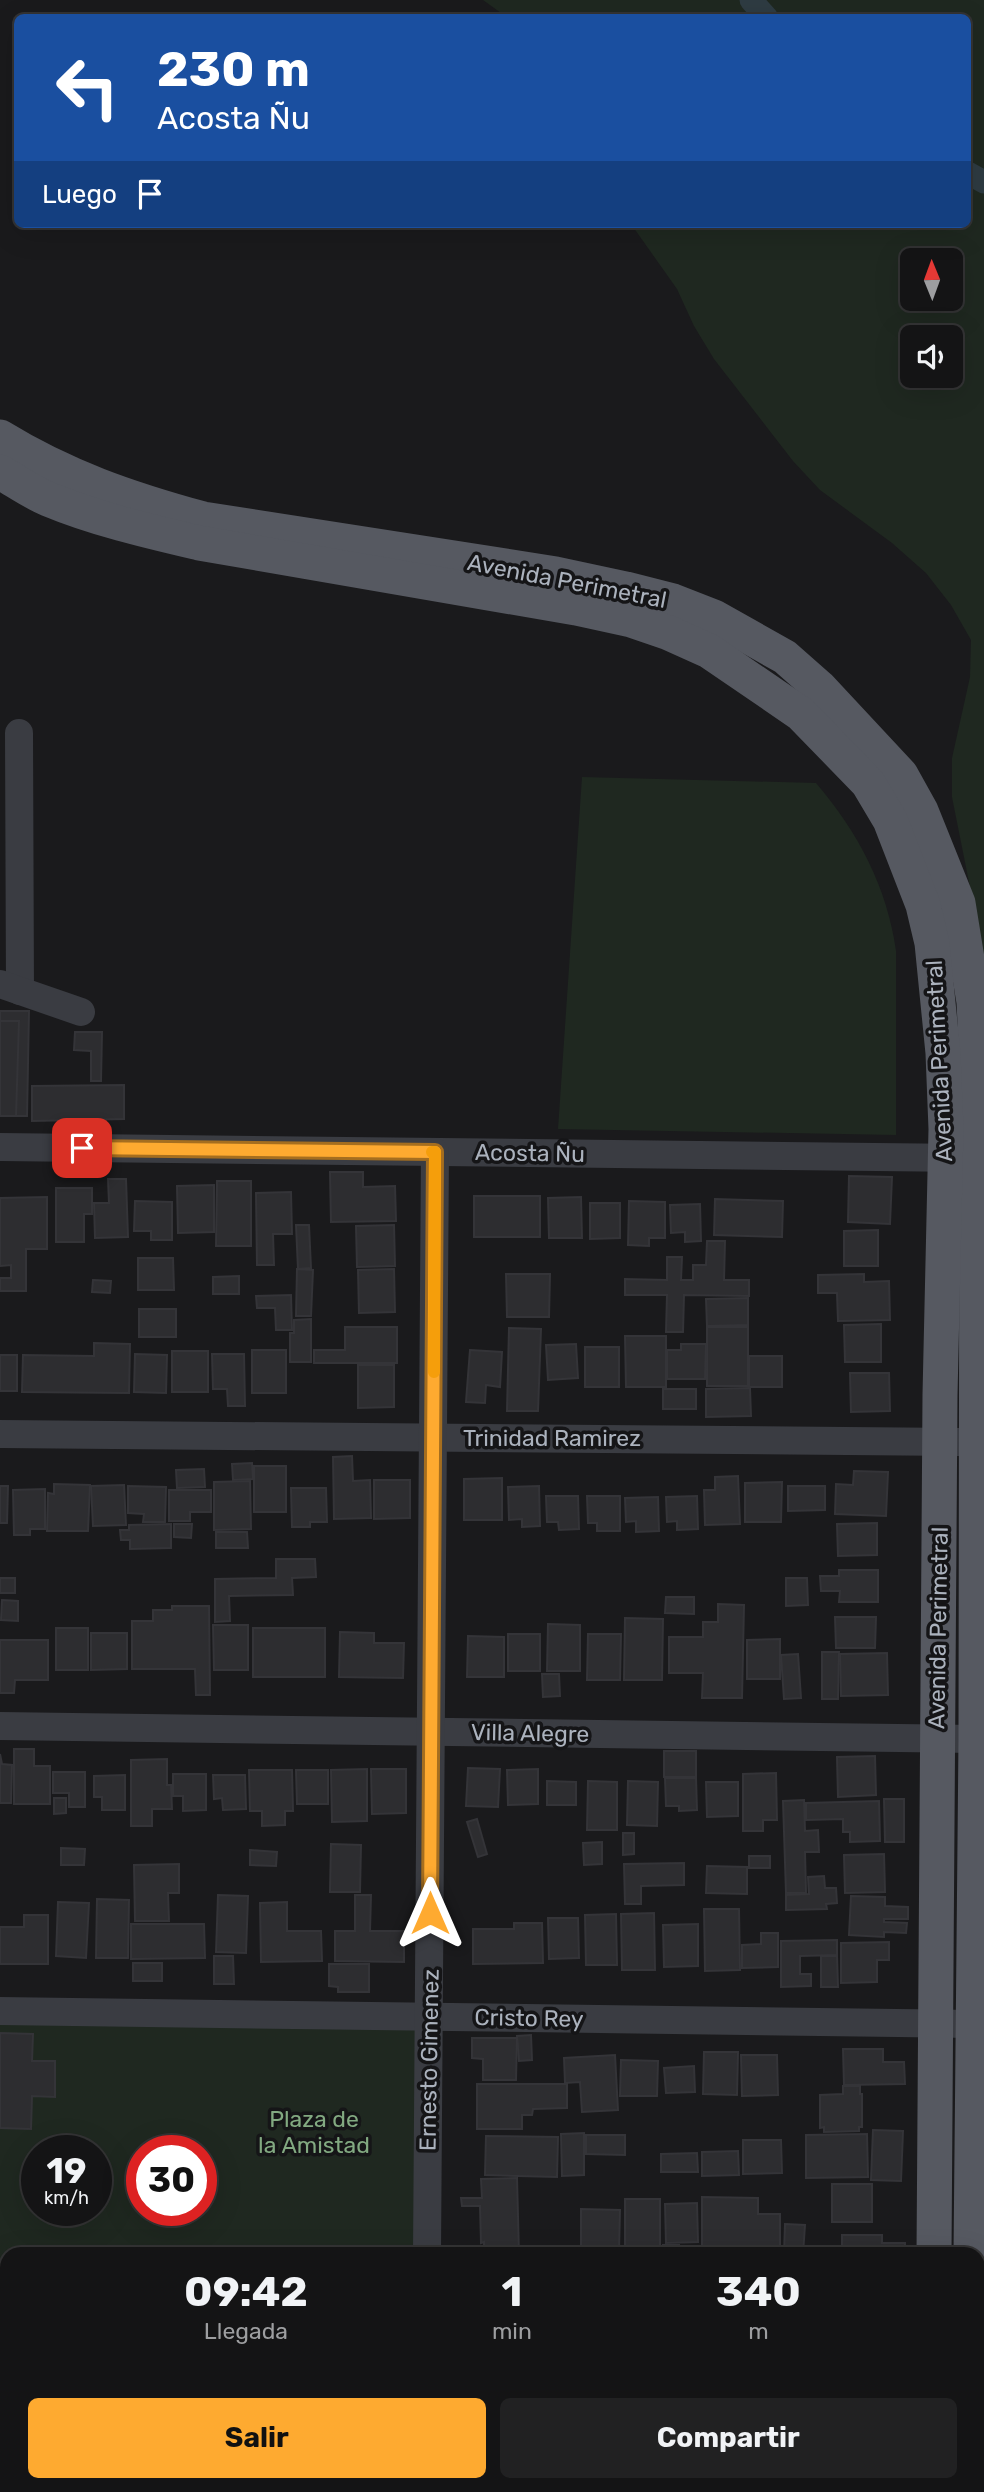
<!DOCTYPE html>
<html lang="es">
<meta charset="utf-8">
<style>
:root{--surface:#141415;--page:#212122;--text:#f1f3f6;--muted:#9d9ea0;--line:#333334;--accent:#feaa30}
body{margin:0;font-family:Rubik,sans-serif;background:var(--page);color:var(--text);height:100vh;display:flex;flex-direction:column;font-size:26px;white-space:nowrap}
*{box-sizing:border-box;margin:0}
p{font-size:23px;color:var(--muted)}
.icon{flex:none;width:38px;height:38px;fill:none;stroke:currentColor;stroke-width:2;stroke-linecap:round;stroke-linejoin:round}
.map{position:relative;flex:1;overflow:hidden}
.side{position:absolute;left:0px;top:2247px;width:985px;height:245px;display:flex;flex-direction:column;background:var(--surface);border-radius:21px 21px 0 0;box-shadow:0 7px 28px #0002,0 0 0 2px var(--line)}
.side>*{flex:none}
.banner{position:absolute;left:14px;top:14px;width:957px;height:214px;border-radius:10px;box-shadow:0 7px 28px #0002,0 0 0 2px var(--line);background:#1a4fa0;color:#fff;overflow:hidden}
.needle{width:46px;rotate:359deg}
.fabs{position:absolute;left:900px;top:248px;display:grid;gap:14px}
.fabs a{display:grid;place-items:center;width:63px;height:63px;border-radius:10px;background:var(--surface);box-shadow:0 7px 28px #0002,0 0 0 2px var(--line);font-size:35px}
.speed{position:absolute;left:21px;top:2135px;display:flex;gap:14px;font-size:35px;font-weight:700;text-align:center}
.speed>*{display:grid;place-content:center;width:91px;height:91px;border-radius:50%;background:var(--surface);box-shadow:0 7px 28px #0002,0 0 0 2px var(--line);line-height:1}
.speed small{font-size:18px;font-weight:400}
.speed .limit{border:10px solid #d22;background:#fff;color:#111}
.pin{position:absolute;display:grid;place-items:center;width:60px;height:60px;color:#fff;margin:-30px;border-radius:14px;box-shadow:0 4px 10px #0006}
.me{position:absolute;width:77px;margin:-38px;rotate:0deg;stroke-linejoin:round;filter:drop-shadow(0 0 5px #0008)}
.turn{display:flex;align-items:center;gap:24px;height:147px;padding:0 28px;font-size:32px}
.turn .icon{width:91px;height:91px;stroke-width:2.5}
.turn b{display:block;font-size:49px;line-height:60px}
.then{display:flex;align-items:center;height:66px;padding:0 28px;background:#0003;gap:14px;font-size:26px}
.eta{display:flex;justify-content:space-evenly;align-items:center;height:119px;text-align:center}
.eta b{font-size:42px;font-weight:700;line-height:49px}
.action{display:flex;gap:14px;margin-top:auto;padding:14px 28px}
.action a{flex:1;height:80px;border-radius:10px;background:var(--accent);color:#111;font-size:28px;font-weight:700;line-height:80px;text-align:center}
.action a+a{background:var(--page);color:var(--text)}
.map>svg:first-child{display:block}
</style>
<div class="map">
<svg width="984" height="2492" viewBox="0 0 984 2492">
<rect width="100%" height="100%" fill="#1a1a1c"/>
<g fill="#1f2820" fill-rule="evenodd">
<path d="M483 0H984V981L972 897 952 797V758L970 677 971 640 951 605 926 573 892 543 820 490 793 461 714 359 694 326 677 289 631 224H968V18H508ZM912 261H950V299H912ZM912 338H950V376H912Z"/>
<path d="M582 777 816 783C858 832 887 887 896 951V1135L558 1129Z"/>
<path d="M0 2015 430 2017 427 2254H7V2280H0ZM37 2151H96V2210H37ZM142 2151H201V2210H142Z"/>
</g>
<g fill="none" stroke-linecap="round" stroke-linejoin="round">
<g stroke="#2e3b42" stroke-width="23">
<polyline points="751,0 767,18"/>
<polyline points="968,173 984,182"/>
</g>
</g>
<g fill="#2d2d30" stroke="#343438" stroke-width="2">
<polygon points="0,1011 29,1011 27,1116 0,1116"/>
<polygon points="0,1021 19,1021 16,1116 0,1116"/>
<polygon points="75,1032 102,1032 101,1081 91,1081 91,1051 74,1050"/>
<polygon points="124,1085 124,1119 32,1121 32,1086"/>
<polygon points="330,1172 363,1172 363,1187 395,1186 396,1221 331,1222"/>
<polygon points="849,1176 892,1177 890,1224 848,1222"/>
<polygon points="108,1179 126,1179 128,1237 95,1238 94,1203 109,1203"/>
<polygon points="217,1181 251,1181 251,1246 216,1246"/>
<polygon points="214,1185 214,1232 178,1233 177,1186"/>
<polygon points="56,1188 92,1188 92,1214 84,1214 84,1242 56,1242"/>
<polygon points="291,1192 292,1234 273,1234 274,1265 257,1265 256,1193"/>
<rect x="474" y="1196" width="66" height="41"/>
<polygon points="47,1197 47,1249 26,1249 26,1291 0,1291 0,1278 11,1278 11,1265 0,1266 0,1198"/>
<polygon points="581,1197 582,1238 549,1238 548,1198"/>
<polygon points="715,1199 783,1201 782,1237 714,1235"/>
<polygon points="135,1201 172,1202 172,1240 151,1240 151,1231 134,1231"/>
<polygon points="629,1201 665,1202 665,1238 649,1238 649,1246 628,1245"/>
<polygon points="590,1203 620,1203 620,1238 590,1239"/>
<polygon points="700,1204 701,1241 685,1242 685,1232 671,1233 670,1205"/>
<polygon points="296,1225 309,1225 311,1268 298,1269"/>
<polygon points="394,1225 395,1266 357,1267 356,1226"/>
<polygon points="878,1230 878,1266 844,1266 844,1231"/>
<polygon points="707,1241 725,1241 724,1280 749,1280 749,1296 684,1295 683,1332 666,1332 667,1295 625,1295 625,1279 667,1280 667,1257 682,1257 681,1280 693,1280 693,1265 706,1265"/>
<polygon points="138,1258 173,1258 174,1290 138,1290"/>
<polygon points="297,1269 313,1270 311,1316 296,1316"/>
<polygon points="394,1269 395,1312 359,1313 358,1270"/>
<polygon points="506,1274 550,1274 549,1317 507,1317"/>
<polygon points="864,1274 864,1282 889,1281 890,1320 838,1321 837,1293 818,1293 818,1275"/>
<polygon points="239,1276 239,1294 213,1294 213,1277"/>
<polygon points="93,1280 111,1281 110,1293 92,1292"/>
<polygon points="291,1295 292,1330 276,1330 275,1308 257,1308 256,1296"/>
<polygon points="748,1298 748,1325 707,1326 706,1299"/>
<rect x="139" y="1309" width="37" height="28"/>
<polygon points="311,1319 311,1362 290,1362 290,1333 294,1333 294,1320"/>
<polygon points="881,1324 881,1362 845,1362 844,1325"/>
<polygon points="345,1327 397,1327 397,1363 314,1363 314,1350 345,1350"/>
<rect x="707" y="1327" width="41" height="59"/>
<polygon points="509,1328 541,1329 538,1411 507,1411"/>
<polygon points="625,1336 666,1336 666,1387 626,1387"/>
<polygon points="94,1343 130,1344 129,1393 22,1392 23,1355 94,1356"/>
<polygon points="576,1344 578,1378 548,1380 546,1345"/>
<polygon points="681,1344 706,1344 705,1379 667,1379 667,1350 681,1350"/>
<rect x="585" y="1347" width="34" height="40"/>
<rect x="252" y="1350" width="34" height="43"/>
<polygon points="470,1350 502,1352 500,1387 486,1385 485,1403 466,1402"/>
<rect x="172" y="1351" width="36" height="41"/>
<polygon points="135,1354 167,1355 166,1393 134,1392"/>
<polygon points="212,1354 244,1354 245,1406 228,1406 227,1389 213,1389"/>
<rect x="0" y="1355" width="17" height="36"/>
<rect x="749" y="1356" width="33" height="31"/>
<polygon points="358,1365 394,1365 394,1407 358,1408"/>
<polygon points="850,1373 889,1373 890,1411 851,1412"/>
<polygon points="750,1388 751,1416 706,1417 706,1389"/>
<rect x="663" y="1389" width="33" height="20"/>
<polygon points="352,1456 353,1481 370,1480 371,1518 334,1519 333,1457"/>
<polygon points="252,1463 253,1479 233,1480 232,1464"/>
<rect x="254" y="1466" width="32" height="46"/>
<polygon points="204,1469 205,1487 177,1488 176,1470"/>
<polygon points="854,1471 888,1472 886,1516 835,1514 836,1484 853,1485"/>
<polygon points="738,1476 740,1524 705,1525 704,1490 715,1490 715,1477"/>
<polygon points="502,1478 502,1520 464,1520 464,1479"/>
<polygon points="374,1480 410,1480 410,1518 374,1519"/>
<polygon points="250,1481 251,1529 214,1530 214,1482"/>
<polygon points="782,1482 781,1522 745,1522 745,1483"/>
<polygon points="54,1484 90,1485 88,1531 47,1531 48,1493 54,1494"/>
<polygon points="124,1485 126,1525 93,1526 91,1486"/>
<polygon points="0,1486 8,1486 7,1523 0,1523"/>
<polygon points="128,1486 166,1487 165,1522 143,1522 144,1514 128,1513"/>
<polygon points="539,1486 540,1526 522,1527 522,1519 509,1520 508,1487"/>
<polygon points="788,1486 825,1486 825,1510 788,1511"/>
<polygon points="291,1488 326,1488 327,1522 310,1522 310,1527 292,1527"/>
<polygon points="45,1489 45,1529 30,1529 30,1535 14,1535 13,1490"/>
<polygon points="169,1490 211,1490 211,1512 190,1512 190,1521 169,1521"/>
<polygon points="546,1496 578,1496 579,1529 559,1530 558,1522 547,1522"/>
<polygon points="587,1496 620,1496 620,1531 597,1531 597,1523 588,1523"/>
<polygon points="697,1496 698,1529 677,1530 677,1521 667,1522 666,1497"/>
<polygon points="658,1497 659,1531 636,1532 636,1521 626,1522 625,1498"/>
<polygon points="877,1523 877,1555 838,1556 837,1524"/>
<polygon points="171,1524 171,1548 130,1549 130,1540 121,1540 120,1530 129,1530 129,1525"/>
<polygon points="174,1524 192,1524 191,1538 174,1537"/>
<polygon points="216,1532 247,1532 248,1548 216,1548"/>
<polygon points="276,1559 315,1559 316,1577 292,1578 293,1595 229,1596 230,1621 215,1622 215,1579 276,1578"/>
<polygon points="839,1570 878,1570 878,1602 839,1602 840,1591 821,1591 820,1576 839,1576"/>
<rect x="0" y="1578" width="15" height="15"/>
<polygon points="786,1578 807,1578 808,1605 786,1606"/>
<polygon points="666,1597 694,1597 694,1614 665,1613"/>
<polygon points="2,1600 18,1601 18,1621 1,1620"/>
<polygon points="718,1604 744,1605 742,1698 702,1698 703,1673 669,1673 669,1637 703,1637 703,1622 718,1622"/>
<polygon points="172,1606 209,1606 210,1695 196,1695 195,1669 132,1669 132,1621 153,1621 153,1610 172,1610"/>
<polygon points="835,1617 876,1617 875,1648 836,1648"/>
<polygon points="625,1618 663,1619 662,1680 624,1680"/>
<polygon points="548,1624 580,1625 580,1671 547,1671"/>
<polygon points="213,1625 248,1625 248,1670 214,1670"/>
<rect x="56" y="1628" width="32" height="42"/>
<rect x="253" y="1628" width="72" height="49"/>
<polygon points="340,1632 374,1633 374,1643 404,1643 403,1678 339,1677"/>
<polygon points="91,1633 127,1633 127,1669 91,1670"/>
<rect x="508" y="1634" width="32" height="37"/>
<polygon points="588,1634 621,1634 620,1680 587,1680"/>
<polygon points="468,1636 504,1637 504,1677 467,1677"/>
<polygon points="780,1639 780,1679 747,1679 747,1640"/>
<polygon points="0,1640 48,1640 48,1680 15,1680 14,1693 0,1693"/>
<polygon points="822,1652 839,1652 838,1699 822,1699"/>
<polygon points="887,1653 888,1695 841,1696 840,1654"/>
<polygon points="798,1654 801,1698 784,1699 781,1655"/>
<polygon points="542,1674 559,1674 560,1696 543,1697"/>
<polygon points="14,1749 34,1749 34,1766 50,1766 50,1804 14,1804"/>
<rect x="664" y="1751" width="32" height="26"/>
<polygon points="0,1754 2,1764 12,1765 11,1803 0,1803"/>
<polygon points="875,1756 876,1795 838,1797 837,1757"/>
<polygon points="167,1759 167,1785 171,1785 172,1809 152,1809 152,1826 131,1826 131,1760"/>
<polygon points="468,1768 500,1769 498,1807 466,1806"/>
<polygon points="367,1769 367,1821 332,1822 331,1770"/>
<polygon points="371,1769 406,1769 406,1813 372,1814"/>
<polygon points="538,1769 538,1804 508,1805 507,1770"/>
<polygon points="249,1770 292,1770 293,1811 285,1811 285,1825 262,1826 262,1811 250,1811"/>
<polygon points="296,1770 328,1770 328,1804 297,1804"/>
<polygon points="53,1772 85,1772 85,1807 69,1807 69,1793 53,1793"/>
<polygon points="776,1773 777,1820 763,1820 763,1831 743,1831 743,1774"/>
<polygon points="173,1774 206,1774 206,1810 183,1811 183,1796 173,1796"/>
<polygon points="125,1775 125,1810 102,1810 102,1797 94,1797 94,1776"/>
<polygon points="213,1775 245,1775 246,1809 223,1810 222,1798 214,1799"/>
<polygon points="665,1778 696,1778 697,1810 679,1811 679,1806 666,1806"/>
<polygon points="547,1781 576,1782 576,1805 547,1805"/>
<polygon points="588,1781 617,1782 617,1830 587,1830"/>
<polygon points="628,1781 658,1782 657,1826 627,1825"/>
<polygon points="706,1782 738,1782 738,1816 707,1817"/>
<polygon points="54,1798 66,1798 66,1813 54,1814"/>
<polygon points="884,1799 904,1799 904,1842 885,1842"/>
<polygon points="804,1800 805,1831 818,1830 819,1852 805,1852 806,1893 786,1893 783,1801"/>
<polygon points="879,1801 880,1841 850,1842 850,1832 843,1832 843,1819 806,1820 806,1803"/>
<polygon points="477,1819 487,1854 478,1857 467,1822"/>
<polygon points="623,1833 634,1833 634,1854 623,1855"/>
<polygon points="602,1842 602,1864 584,1865 583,1843"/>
<polygon points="331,1844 361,1845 360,1892 330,1892"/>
<polygon points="61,1848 85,1849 84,1865 61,1865"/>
<polygon points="250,1850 277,1852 276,1866 250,1865"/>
<polygon points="884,1854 885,1892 845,1893 844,1855"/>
<rect x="749" y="1856" width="21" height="12"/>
<polygon points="684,1863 684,1885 641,1886 641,1904 625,1904 624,1864"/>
<polygon points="179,1864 179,1893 168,1893 169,1921 135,1921 134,1865"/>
<polygon points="707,1866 747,1867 747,1894 706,1893"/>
<polygon points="824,1876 825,1888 836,1888 837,1903 826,1904 827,1909 786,1910 786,1895 809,1894 808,1877"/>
<polygon points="218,1895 248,1896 246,1953 216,1952"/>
<polygon points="355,1895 371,1895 370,1931 404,1931 404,1962 335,1961 335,1931 355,1931"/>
<polygon points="851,1896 885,1897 885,1906 908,1907 908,1919 884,1919 884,1922 907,1923 906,1933 884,1932 884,1937 849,1935"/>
<polygon points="97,1899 129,1900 128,1958 96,1958"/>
<polygon points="58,1902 89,1903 86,1958 56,1956"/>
<polygon points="287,1902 287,1931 321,1931 322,1961 261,1962 260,1903"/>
<polygon points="704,1909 739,1909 740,1970 705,1971"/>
<polygon points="654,1913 655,1970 622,1970 621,1914"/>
<polygon points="616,1914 617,1965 586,1965 585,1915"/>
<polygon points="24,1915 48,1915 48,1964 0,1964 0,1927 24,1927"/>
<polygon points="548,1918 578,1918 579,1958 549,1959"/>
<polygon points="514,1923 542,1923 543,1963 473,1964 473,1929 514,1929"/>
<polygon points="131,1924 204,1924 205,1958 131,1959"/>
<polygon points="698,1924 698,1966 664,1967 663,1925"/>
<polygon points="761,1933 778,1933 778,1967 742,1968 742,1945 761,1944"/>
<polygon points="837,1940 837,1955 800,1956 800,1974 811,1974 811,1986 781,1987 781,1941"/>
<polygon points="889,1942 889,1960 877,1960 877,1982 841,1983 841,1943"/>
<polygon points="214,1956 233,1956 234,1984 214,1984"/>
<polygon points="821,1956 837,1956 838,1987 821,1987"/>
<rect x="133" y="1963" width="29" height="18"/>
<polygon points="329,1964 369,1964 369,1992 338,1992 338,1987 329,1986"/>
<polygon points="0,2033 33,2034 32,2061 55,2061 55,2097 32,2096 31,2129 0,2128"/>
<polygon points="531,2035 532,2060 519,2061 517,2036"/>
<polygon points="472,2038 517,2038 516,2080 483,2080 483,2059 472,2058"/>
<polygon points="843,2049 883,2049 883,2062 904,2062 905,2084 844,2085"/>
<polygon points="704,2052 738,2052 737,2095 703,2094"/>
<polygon points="615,2055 618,2110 582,2112 580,2082 565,2083 564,2058"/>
<polygon points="741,2055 777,2055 778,2095 742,2096"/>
<polygon points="621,2060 658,2061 657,2096 620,2096"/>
<polygon points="694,2066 695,2092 666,2093 664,2068"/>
<polygon points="477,2084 567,2084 567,2108 533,2109 532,2115 522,2115 522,2129 477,2129"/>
<polygon points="843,2086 860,2086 860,2094 862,2094 862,2127 859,2127 859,2131 824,2132 824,2127 820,2128 820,2095 843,2094"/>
<polygon points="873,2130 903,2131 901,2181 871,2180"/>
<polygon points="584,2133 584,2175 562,2176 561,2134"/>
<polygon points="867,2134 868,2177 806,2178 806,2135"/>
<polygon points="586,2135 625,2135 625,2155 586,2154"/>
<polygon points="486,2136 558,2137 557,2177 485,2175"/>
<polygon points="743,2140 781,2140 782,2173 743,2174"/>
<polygon points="738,2151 739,2175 702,2176 702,2152"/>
<polygon points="697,2153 698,2172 661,2172 661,2154"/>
<polygon points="517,2178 519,2254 484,2254 484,2242 481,2243 480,2206 462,2206 461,2198 482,2198 481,2179"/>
<rect x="832" y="2184" width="40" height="38"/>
<polygon points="702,2197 758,2198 758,2214 780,2214 780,2254 702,2253"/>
<rect x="625" y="2199" width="35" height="53"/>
<polygon points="697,2203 698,2242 666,2243 665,2204"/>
<polygon points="581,2209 620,2210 619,2251 581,2250"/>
<polygon points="785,2224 805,2225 803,2254 784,2254"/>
<polygon points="842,2235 882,2235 882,2243 905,2243 905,2254 842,2254"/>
<rect x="663" y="2245" width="16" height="9"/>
<polygon points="7,2344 7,2406 6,2399 0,2399 0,2345"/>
<polygon points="0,2440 7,2440 7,2470 0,2471"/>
<rect x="51" y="2485" width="53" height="7"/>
<rect x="194" y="2485" width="39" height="7"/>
<rect x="469" y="2485" width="29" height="7"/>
<polygon points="512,2485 534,2485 534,2492 500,2492 512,2490"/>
<rect x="832" y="2485" width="35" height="7"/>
<polygon points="389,2486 389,2492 350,2492 350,2487"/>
</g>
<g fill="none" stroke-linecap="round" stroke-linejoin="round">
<g stroke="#3a3c42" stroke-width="28">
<polyline points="19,733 20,991"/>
<polyline points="0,984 81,1012"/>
<polyline points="0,1147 967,1158"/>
<polyline points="0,1434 960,1442"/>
<polyline points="0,1726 976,1739"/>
<polyline points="0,2011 974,2024"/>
<polyline points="427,2254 435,1152"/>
<polyline points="0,2299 7,2299"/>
<polyline points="426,2485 426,2492"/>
<polyline points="144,2492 145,2485"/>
</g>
<g stroke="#565961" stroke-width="35">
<path d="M0 437C65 477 130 499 203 519L556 574 626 589 673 601 714 617 785 657 819 687 901 775 921 811 958 903 974 1002 977 1063 976 1739 971 2254"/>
<path d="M0 472C16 481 31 492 48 499 96 519 148 531 199 543L576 608 631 620 669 633 709 651 801 714 868 783 890 820 923 905 932 943 943 1053 946 1129 940 1395 934 2254"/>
<polyline points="935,2485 935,2492"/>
<polyline points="970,2492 970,2485"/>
</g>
</g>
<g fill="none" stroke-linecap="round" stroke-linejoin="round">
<defs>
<polyline id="route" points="82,1148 435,1152 430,1913"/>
</defs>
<use href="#route" stroke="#a56e1f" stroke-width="18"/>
<use href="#route" stroke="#feaa30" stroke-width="12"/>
<polyline stroke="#f59e0b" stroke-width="12" points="432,1152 435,1152 434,1372"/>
</g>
<g text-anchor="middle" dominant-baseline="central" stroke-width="7" stroke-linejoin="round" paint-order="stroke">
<g font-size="23" fill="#abb2bd" stroke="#151517">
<text transform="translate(567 581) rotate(11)">Avenida Perimetral</text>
<text transform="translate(939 1061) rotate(-93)">Avenida Perimetral</text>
<text transform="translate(530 1153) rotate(1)">Acosta Ñu</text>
<text x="552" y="1438">Trinidad Ramirez</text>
<text transform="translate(938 1628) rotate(-89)">Avenida Perimetral</text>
<text transform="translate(530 1733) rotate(1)">Villa Alegre</text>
<text transform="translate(529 2018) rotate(1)">Cristo Rey</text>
<text transform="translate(429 2060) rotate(-89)">Ernesto Gimenez</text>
</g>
<g font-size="23" fill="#82a981" stroke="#151517">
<text x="314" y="2119">Plaza de<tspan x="314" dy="26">la Amistad</tspan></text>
</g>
</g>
</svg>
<div class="fabs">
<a><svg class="needle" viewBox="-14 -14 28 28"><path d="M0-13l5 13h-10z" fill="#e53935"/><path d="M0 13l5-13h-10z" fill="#9d9ea0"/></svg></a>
<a><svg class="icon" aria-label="sound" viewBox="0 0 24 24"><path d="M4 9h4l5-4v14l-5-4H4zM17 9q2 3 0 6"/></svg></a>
</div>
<div class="speed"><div>19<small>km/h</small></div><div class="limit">30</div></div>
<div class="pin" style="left:82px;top:1148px;background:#d93025"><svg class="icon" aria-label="arrive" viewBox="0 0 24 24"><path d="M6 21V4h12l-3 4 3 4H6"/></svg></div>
<svg class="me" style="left:430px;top:1913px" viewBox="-20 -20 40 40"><path d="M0-17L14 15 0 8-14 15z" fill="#feaa30" stroke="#fff" stroke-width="4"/></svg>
<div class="banner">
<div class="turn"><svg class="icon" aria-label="left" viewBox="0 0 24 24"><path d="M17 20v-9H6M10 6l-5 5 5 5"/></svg><div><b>230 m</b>Acosta Ñu</div></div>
<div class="then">Luego<svg class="icon" aria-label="arrive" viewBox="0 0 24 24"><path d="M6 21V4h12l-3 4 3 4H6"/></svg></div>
</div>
<section class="side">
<div class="eta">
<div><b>09:42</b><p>Llegada</p></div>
<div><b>1</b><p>min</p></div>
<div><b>340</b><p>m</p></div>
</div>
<div class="action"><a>Salir</a><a>Compartir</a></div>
</section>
</div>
